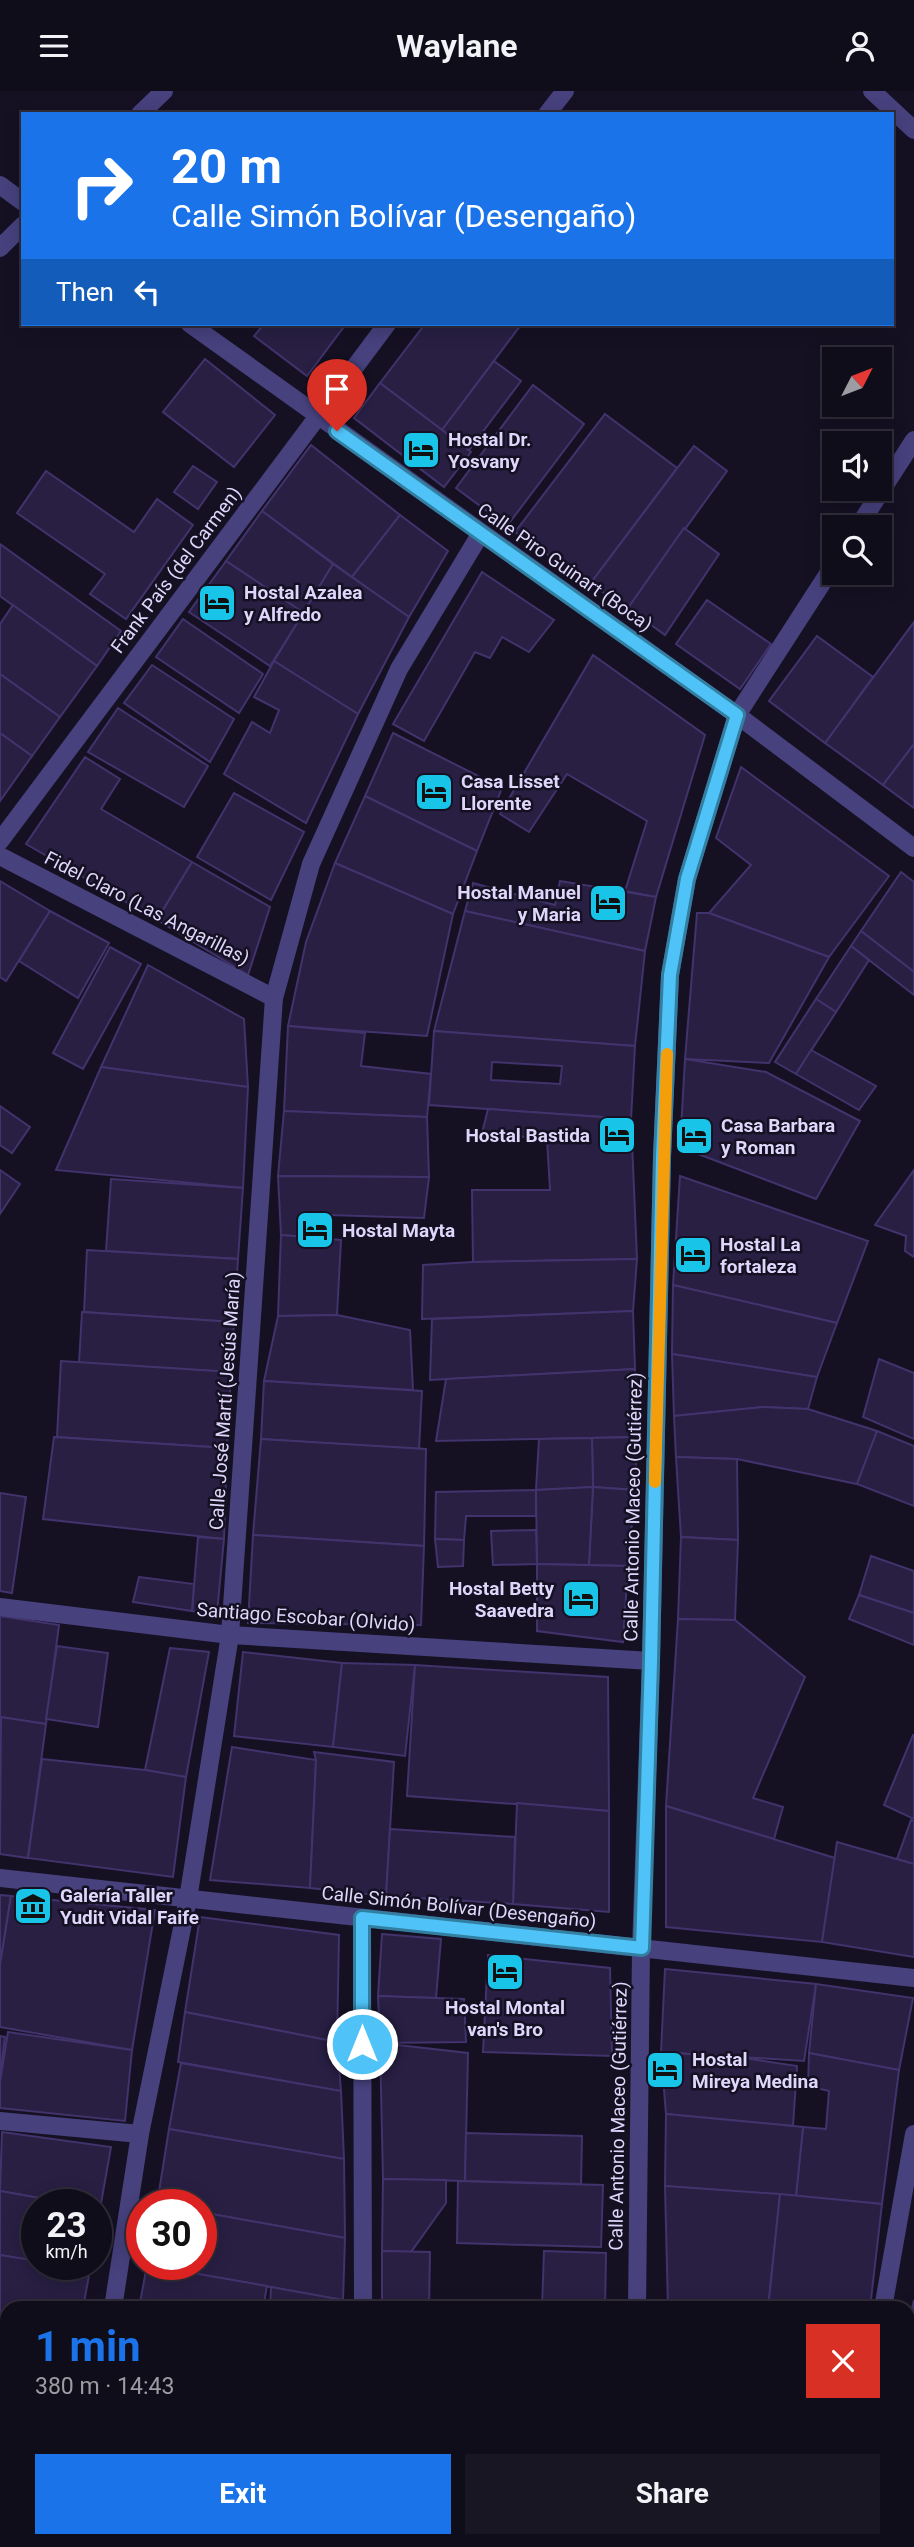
<!DOCTYPE html>
<meta charset="utf-8">
<style>
:root{--surface:#100d1a;--page:#191623;--text:#f1f3f6;--muted:#9c9ca2;--line:#302d39;--accent:#1a73e8}
body{margin:0;font-family:Roboto,sans-serif;background:var(--page);color:var(--text);height:100vh;display:flex;flex-direction:column;font-size:26px;white-space:nowrap}
*{box-sizing:border-box;margin:0}
p{font-size:23px;color:var(--muted)}
.icon{flex:none;width:38px;height:38px;fill:none;stroke:currentColor;stroke-width:2;stroke-linecap:round;stroke-linejoin:round}
.map{position:relative;flex:1;overflow:hidden}
.panel{position:absolute;left:0px;top:2210px;width:915px;height:247px;display:flex;flex-direction:column;background:var(--surface);border-radius:21px 21px 0 0;box-shadow:0 4px 18px #0003,0 0 0 2px var(--line)}
.panel>*{flex:none}
.hud{position:absolute;left:21px;top:21px;width:873px;height:214px;border-radius:0px;box-shadow:0 4px 18px #0003,0 0 0 2px var(--line);background:#1a73e8;color:#fff;overflow:hidden}
.needle{width:46px;rotate:48deg}
.tools{position:absolute;left:822px;top:256px;display:grid;gap:14px}
.tools a{display:grid;place-items:center;width:70px;height:70px;border-radius:0px;background:var(--surface);box-shadow:0 4px 18px #0003,0 0 0 2px var(--line);font-size:35px}
.speed{position:absolute;left:21px;top:2098px;display:flex;gap:14px;font-size:35px;font-weight:700;text-align:center}
.speed>*{display:grid;place-content:center;width:91px;height:91px;border-radius:50%;background:var(--surface);box-shadow:0 4px 18px #0003,0 0 0 2px var(--line);line-height:1}
.speed small{font-size:18px;font-weight:400}
.speed .limit{border:10px solid #d22;background:#fff;color:#111}
.pin{position:absolute;display:grid;place-items:center;width:60px;height:60px;color:#fff;margin:-72px -30px;border-radius:50% 50% 50% 0;rotate:-45deg;box-shadow:0 0 7px #0007}
.pin .icon{rotate:45deg}
.me{position:absolute;width:77px;margin:-38px;rotate:0deg;stroke-linejoin:round;filter:drop-shadow(0 0 5px #0008)}
.turn{display:flex;align-items:center;gap:24px;height:147px;padding:0 35px;font-size:32px}
.turn .icon{width:91px;height:91px;stroke-width:2.5}
.turn b{display:block;font-size:49px;line-height:60px}
.then{display:flex;align-items:center;height:66px;padding:0 35px;background:#0003;gap:14px;font-size:26px}
.round{display:grid;place-items:center;flex:none;width:74px;height:74px;border-radius:0px;background:var(--page)}
.overview{display:flex;align-items:center;justify-content:space-between;height:119px;padding:0 35px}
h1{font-size:42px;font-weight:700;line-height:52px;color:var(--accent)}
.cta{display:flex;gap:14px;margin-top:auto;padding:14px 35px}
.cta a{flex:1;height:80px;border-radius:0px;background:var(--accent);color:#fff;font-size:28px;font-weight:700;line-height:80px;text-align:center}
.cta a+a{background:var(--page);color:var(--text)}
header{display:flex;justify-content:space-between;align-items:center;height:91px;padding:0 35px;background:var(--surface);font-size:32px;font-weight:700}
.map>svg:first-child{display:block}
</style>
<header><svg class="icon" aria-label="menu" viewBox="0 0 24 24"><path d="M4 6h16M4 12h16M4 18h16"/></svg>Waylane<svg class="icon" aria-label="person" viewBox="0 0 24 24"><circle cx="12" cy="8" r="4"/><path d="M4 21q1-7 8-7t8 7"/></svg></header>
<div class="map">
<svg width="914" height="2456" viewBox="0 0 914 2456">
<rect width="100%" height="100%" fill="#151123"/>
<g fill="#281f43" stroke="#42336c" stroke-width="2" fill-rule="evenodd">
<polygon points="264,233 346,233 307,285 254,245"/>
<polygon points="425,233 518,233 520,235 442,339 380,292"/>
<polygon points="205,268 275,324 234,376 163,321"/>
<polygon points="494,270 521,290 469,359 442,339"/>
<polygon points="380,292 471,361 444,396 354,327"/>
<polygon points="533,294 584,333 507,435 456,397"/>
<polygon points="605,323 677,377 590,493 515,441"/>
<polygon points="311,354 400,424 352,486 262,420"/>
<polygon points="694,355 727,380 628,517 590,493"/>
<polygon points="193,375 217,391 198,418 174,401"/>
<polygon points="46,380 134,441 157,408 193,434 126,528 90,503 105,483 17,422"/>
<polygon points="262,420 333,473 304,522 226,470"/>
<polygon points="400,424 448,460 409,526 352,486"/>
<polygon points="684,437 719,463 665,544 628,517"/>
<polygon points="0,453 121,540 97,575 0,505"/>
<polygon points="226,470 304,522 270,575 189,521"/>
<polygon points="333,473 409,526 358,623 274,570"/>
<polygon points="482,481 554,529 529,561 502,546 490,567 475,561 424,650 393,633"/>
<polygon points="707,509 771,553 740,598 676,553"/>
<polygon points="13,514 97,575 60,626 0,583 0,533"/>
<polygon points="183,528 263,583 239,622 156,566"/>
<polygon points="914,531 914,653 883,694 825,652"/>
<polygon points="817,545 873,586 825,652 769,610"/>
<polygon points="593,564 705,644 656,806 625,800 647,730 567,683 529,741 500,723"/>
<polygon points="274,570 358,623 306,732 224,683 252,631 270,642 279,619 254,606"/>
<polygon points="152,574 234,628 210,671 124,612"/>
<polygon points="0,583 60,626 32,665 0,642"/>
<polygon points="118,617 208,675 184,716 88,661"/>
<polygon points="0,642 32,665 0,710"/>
<polygon points="393,642 502,697 477,760 365,705"/>
<polygon points="914,653 914,717 883,694"/>
<polygon points="85,666 120,688 101,718 192,771 157,829 26,753"/>
<polygon points="741,676 889,785 829,866 709,822 751,774 716,747"/>
<polygon points="234,702 304,741 271,809 197,766"/>
<polygon points="365,705 477,760 453,823 335,772"/>
<polygon points="192,771 270,816 248,884 157,829"/>
<polygon points="335,772 453,823 427,945 288,935 306,851"/>
<polygon points="901,781 914,791 914,881 861,840"/>
<polygon points="0,790 50,820 6,890 0,886"/>
<polygon points="560,790 656,806 645,860 465,820 473,792 555,814"/>
<polygon points="50,820 109,852 78,907 19,870"/>
<polygon points="465,820 645,860 635,955 434,940"/>
<polygon points="697,822 709,822 829,866 769,972 685,968"/>
<polygon points="861,840 914,881 914,904 851,855"/>
<polygon points="851,855 869,869 836,921 816,908"/>
<polygon points="110,856 141,873 83,978 53,962"/>
<polygon points="148,874 244,928 248,996 101,976"/>
<polygon points="816,908 836,921 796,983 775,971"/>
<polygon points="288,935 365,942 361,975 431,983 427,1026 284,1020"/>
<path d="M434 940 635 955 631 1028 429 1014ZM492 971 562 975 560 993 491 989Z"/>
<polygon points="811,959 876,995 859,1019 796,983"/>
<polygon points="685,968 766,981 860,1030 816,1108 680,1056"/>
<polygon points="101,976 248,996 243,1097 56,1079"/>
<polygon points="0,1015 30,1036 12,1062 0,1054"/>
<polygon points="488,1018 631,1028 637,1168 473,1171 472,1099 550,1099 547,1048 482,1042"/>
<polygon points="284,1020 427,1026 429,1086 278,1085"/>
<polygon points="0,1079 20,1093 0,1123"/>
<polygon points="914,1079 914,1166 905,1160 906,1145 875,1134"/>
<polygon points="278,1085 429,1086 424,1127 329,1124 322,1147 281,1144"/>
<polygon points="680,1085 868,1150 837,1232 673,1194"/>
<polygon points="111,1088 243,1097 238,1168 106,1160"/>
<polygon points="281,1144 341,1149 337,1224 278,1225"/>
<polygon points="87,1159 238,1168 234,1231 84,1221"/>
<polygon points="637,1168 633,1220 422,1228 423,1174 473,1171"/>
<polygon points="673,1194 837,1232 817,1286 672,1263"/>
<polygon points="633,1220 635,1278 430,1289 432,1228"/>
<polygon points="82,1221 234,1231 231,1281 79,1272"/>
<polygon points="337,1224 410,1239 413,1299 264,1290 278,1225"/>
<polygon points="672,1263 817,1286 808,1318 763,1316 674,1325"/>
<polygon points="879,1268 914,1282 914,1348 863,1326"/>
<polygon points="61,1270 231,1281 227,1357 57,1346"/>
<polygon points="635,1278 637,1346 436,1350 446,1288"/>
<polygon points="264,1290 422,1300 419,1358 261,1348"/>
<polygon points="763,1316 808,1318 877,1340 857,1393 737,1368 676,1366 674,1325"/>
<polygon points="877,1340 914,1355 914,1415 857,1393"/>
<polygon points="54,1346 227,1357 224,1448 43,1428"/>
<polygon points="637,1346 635,1399 593,1396 592,1347"/>
<polygon points="592,1347 593,1396 536,1399 539,1348"/>
<polygon points="261,1348 426,1358 424,1455 253,1444"/>
<polygon points="676,1366 737,1368 738,1449 681,1446"/>
<polygon points="593,1396 635,1399 628,1475 589,1474"/>
<polygon points="593,1396 589,1474 537,1473 536,1399"/>
<polygon points="536,1399 536,1425 466,1425 464,1449 435,1448 436,1401"/>
<polygon points="0,1402 26,1406 12,1502 0,1500"/>
<polygon points="536,1439 537,1473 493,1474 491,1440"/>
<polygon points="253,1444 424,1455 421,1534 248,1532"/>
<polygon points="198,1446 224,1448 217,1522 192,1520"/>
<polygon points="681,1446 738,1449 735,1529 678,1528"/>
<polygon points="435,1448 464,1449 463,1475 438,1476"/>
<polygon points="871,1465 914,1480 914,1522 859,1504"/>
<polygon points="537,1473 628,1475 623,1551 537,1540"/>
<polygon points="139,1486 194,1493 192,1520 133,1511"/>
<polygon points="859,1504 914,1522 914,1554 849,1528"/>
<polygon points="0,1525 59,1534 46,1633 0,1626"/>
<polygon points="678,1528 735,1529 805,1586 753,1707 783,1716 774,1748 666,1715"/>
<polygon points="57,1555 108,1562 98,1636 46,1628"/>
<polygon points="170,1557 209,1561 186,1686 145,1679"/>
<polygon points="243,1561 342,1572 333,1656 234,1645"/>
<polygon points="342,1572 415,1574 405,1665 333,1656"/>
<polygon points="415,1574 608,1586 609,1720 407,1705"/>
<polygon points="1,1626 46,1633 28,1767 0,1763"/>
<polygon points="913,1644 914,1644 914,1728 884,1714"/>
<polygon points="232,1656 316,1669 310,1797 210,1789"/>
<polygon points="314,1661 394,1671 386,1805 310,1797 316,1669"/>
<polygon points="42,1668 145,1679 186,1686 173,1786 28,1767"/>
<polygon points="517,1712 609,1720 609,1821 513,1813"/>
<polygon points="666,1715 835,1767 822,1851 666,1836"/>
<polygon points="911,1729 914,1730 914,1773 897,1768"/>
<polygon points="390,1738 515,1746 513,1813 386,1805"/>
<polygon points="837,1751 914,1773 914,1866 822,1851"/>
<polygon points="0,1804 11,1805 0,1874"/>
<polygon points="11,1805 155,1819 132,1959 0,1936 0,1874"/>
<polygon points="200,1826 339,1844 337,1951 185,1921"/>
<polygon points="382,1843 441,1848 436,1907 378,1905"/>
<polygon points="488,1864 610,1877 612,1965 483,1961"/>
<polygon points="665,1878 816,1893 804,1970 661,1961"/>
<polygon points="816,1893 913,1907 899,1979 809,1962"/>
<polygon points="378,1905 464,1908 466,1951 380,1952"/>
<polygon points="185,1921 337,1951 341,2000 178,1971"/>
<polygon points="8,1941 132,1959 125,2030 0,2017 0,1991"/>
<polygon points="0,1945 5,1946 0,1986"/>
<polygon points="380,1952 468,1962 465,2090 383,2088"/>
<polygon points="661,1961 743,1967 797,1975 793,2035 666,2023"/>
<polygon points="809,1962 899,1979 882,2113 796,2105 803,2036 826,2038 829,2000 808,1995"/>
<polygon points="181,1972 341,2000 344,2068 169,2038"/>
<polygon points="666,2023 803,2036 796,2105 665,2095"/>
<polygon points="169,2038 344,2068 345,2147 201,2121 201,2114 157,2113"/>
<polygon points="2,2041 111,2056 100,2118 96,2117 96,2114 79,2114 0,2100"/>
<polygon points="466,2042 582,2045 581,2093 465,2090"/>
<polygon points="383,2088 446,2089 446,2112 411,2161 382,2160"/>
<polygon points="458,2090 603,2094 601,2156 457,2152"/>
<polygon points="665,2095 780,2103 768,2217 668,2217"/>
<polygon points="0,2100 79,2114 37,2114 37,2170 0,2164"/>
<polygon points="780,2103 882,2113 870,2217 769,2209"/>
<polygon points="201,2121 345,2147 343,2209 147,2174 201,2174"/>
<polygon points="382,2160 430,2161 429,2217 382,2217"/>
<polygon points="544,2160 606,2162 605,2217 542,2217"/>
<polygon points="0,2164 37,2170 37,2174 55,2174 90,2179 83,2217 7,2217 7,2229 0,2227"/>
<polygon points="55,2174 91,2174 90,2179"/>
<polygon points="147,2174 267,2195 263,2217 139,2217"/>
<polygon points="271,2196 343,2209 343,2217 270,2217"/>
<polygon points="914,2209 914,2263 908,2262 908,2234"/>
<polygon points="794,2213 870,2217 794,2217"/>
<polygon points="0,2227 7,2229 7,2288 0,2287"/>
<polygon points="908,2262 914,2263 914,2404 908,2405"/>
<polygon points="0,2295 7,2296 7,2385 0,2384"/>
<polygon points="0,2384 7,2385 7,2450 46,2450 45,2456 0,2456"/>
<polygon points="914,2441 914,2456 886,2456 886,2450 908,2450 908,2442"/>
<polygon points="97,2450 254,2450 254,2456 96,2456"/>
<rect x="254" y="2450" width="88" height="6"/>
<polygon points="376,2450 562,2450 562,2452 512,2456 377,2456"/>
</g>
<g fill="none" stroke-linecap="round" stroke-linejoin="round">
<g stroke="#47417e" stroke-width="18">
<polyline points="872,0 914,39"/>
<polyline points="140,23 164,0"/>
<polyline points="547,23 565,0"/>
<polyline points="0,94 23,111"/>
<polyline points="0,157 23,134"/>
<polyline points="190,233 737,624 914,757"/>
<polyline points="858,436 914,349"/>
<polyline points="0,750 387,233"/>
<polyline points="0,765 274,907"/>
<polyline points="0,1516 230,1544 651,1570"/>
<polyline points="0,1787 914,1887"/>
<polyline points="362,1827 363,2217"/>
<polyline points="0,2030 140,2043"/>
<polyline points="113,2217 140,2043 188,1808 230,1544 274,907 311,773 399,578 481,442"/>
<polyline points="637,2217 641,1857 651,1570 662,1066 670,884 687,788 737,624 835,472"/>
<polyline points="883,2217 914,2043"/>
<polyline points="908,2429 914,2428"/>
<polyline points="363,2450 363,2456"/>
<polyline points="872,2450 873,2456"/>
<polyline points="76,2456 77,2450"/>
<polyline points="644,2456 702,2450"/>
</g>
</g>
<g fill="none" stroke-linecap="round" stroke-linejoin="round">
<defs>
<polyline id="route" points="337,340 737,624 687,788 670,884 662,1066 651,1570 642,1857 362,1827 362,1953"/>
</defs>
<use href="#route" stroke="#337fa1" stroke-width="18"/>
<use href="#route" stroke="#4fc3f7" stroke-width="12"/>
<polyline stroke="#f59e0b" stroke-width="12" points="655,1391 667,963"/>
</g>
<defs>
<symbol id="hotel-square" viewBox="-11 -11 22 22"><rect x="-9" y="-9" width="18" height="18" rx="4" fill="#18c4e7" stroke="#151123"/><path d="M-6-4.5h1.5V1H6V5H4.5V3h-9V5H-6ZM-4 0a1.8 1.8 0 1 1 3.6 0ZM.5 0V-2.5h3Q6-2.5 6 0Z" fill="#111"/></symbol>
<symbol id="museum-square" viewBox="-11 -11 22 22"><rect x="-9" y="-9" width="18" height="18" rx="4" fill="#18c4e7" stroke="#151123"/><path d="M0-6L6-3V-2H-6V-3ZM-5-1h2V3h-2ZM-1-1h2V3h-2ZM3-1h2V3H3ZM-6 4H6V6H-6Z" fill="#111"/></symbol>
</defs>
<g fill-rule="evenodd">
<use href="#hotel-square" x="399" y="337" width="44" height="44"/>
<use href="#hotel-square" x="195" y="490" width="44" height="44"/>
<use href="#hotel-square" x="412" y="679" width="44" height="44"/>
<use href="#hotel-square" x="586" y="790" width="44" height="44"/>
<use href="#hotel-square" x="595" y="1022" width="44" height="44"/>
<use href="#hotel-square" x="672" y="1023" width="44" height="44"/>
<use href="#hotel-square" x="293" y="1117" width="44" height="44"/>
<use href="#hotel-square" x="671" y="1142" width="44" height="44"/>
<use href="#hotel-square" x="559" y="1486" width="44" height="44"/>
<use href="#museum-square" x="11" y="1793" width="44" height="44"/>
<use href="#hotel-square" x="483" y="1859" width="44" height="44"/>
<use href="#hotel-square" x="643" y="1957" width="44" height="44"/>
</g>
<g text-anchor="middle" dominant-baseline="central" stroke-width="5" stroke-linejoin="round" paint-order="stroke">
<g font-size="19" font-weight="bold" fill="#ded7fb" stroke="#151123" text-anchor="start">
<text x="448" y="348">Hostal Dr.<tspan x="448" dy="22">Yosvany</tspan></text>
<text x="244" y="501">Hostal Azalea<tspan x="244" dy="22">y Alfredo</tspan></text>
<text x="461" y="690">Casa Lisset<tspan x="461" dy="22">Llorente</tspan></text>
<text x="581" y="801" text-anchor="end">Hostal Manuel<tspan x="581" dy="22">y Maria</tspan></text>
<text x="721" y="1034">Casa Barbara<tspan x="721" dy="22">y Roman</tspan></text>
<text x="590" y="1044" text-anchor="end">Hostal Bastida</text>
<text x="342" y="1139">Hostal Mayta</text>
<text x="720" y="1153">Hostal La<tspan x="720" dy="22">fortaleza</tspan></text>
<text x="554" y="1497" text-anchor="end">Hostal Betty<tspan x="554" dy="22">Saavedra</tspan></text>
<text x="60" y="1804">Galería Taller<tspan x="60" dy="22">Yudit Vidal Faife</tspan></text>
<text x="505" y="1916" text-anchor="middle">Hostal Montal<tspan x="505" dy="22">van's Bro</tspan></text>
<text x="692" y="1968">Hostal<tspan x="692" dy="22">Mireya Medina</tspan></text>
</g>
<g font-size="19" fill="#ded7fb" stroke="#151123">
<text transform="translate(565 476) rotate(35)">Calle Piro Guinart (Boca)</text>
<text transform="translate(176 479) rotate(-53)">Frank País (del Carmen)</text>
<text transform="translate(147 817) rotate(27)">Fidel Claro (Las Angarillas)</text>
<text transform="translate(225 1310) rotate(-86)">Calle José Martí (Jesús María)</text>
<text transform="translate(633 1416) rotate(-89)">Calle Antonio Maceo (Gutiérrez)</text>
<text transform="translate(306 1526) rotate(4)">Santiago Escobar (Olvido)</text>
<text transform="translate(459 1816) rotate(6)">Calle Simón Bolívar (Desengaño)</text>
<text transform="translate(618 2025) rotate(-89)">Calle Antonio Maceo (Gutiérrez)</text>
</g>
</g>
</svg>
<div class="tools">
<a><svg class="needle" viewBox="-14 -14 28 28"><path d="M0-13l5 13h-10z" fill="#e53935"/><path d="M0 13l5-13h-10z" fill="#9c9ca2"/></svg></a>
<a><svg class="icon" aria-label="sound" viewBox="0 0 24 24"><path d="M4 9h4l5-4v14l-5-4H4zM17 9q2 3 0 6"/></svg></a>
<a><svg class="icon" aria-label="search" viewBox="0 0 24 24"><circle cx="10" cy="10" r="6"/><path d="M15 15l6 6"/></svg></a>
</div>
<div class="speed"><div>23<small>km/h</small></div><div class="limit">30</div></div>
<div class="pin" style="left:337px;top:340px;background:#d93025"><svg class="icon" aria-label="arrive" viewBox="0 0 24 24"><path d="M6 21V4h12l-3 4 3 4H6"/></svg></div>
<svg class="me" style="left:362px;top:1953px" viewBox="-20 -20 40 40"><circle r="17" fill="#4fc3f7" stroke="#fff" stroke-width="3"/><path d="M0-11L8 9 0 5-8 9z" fill="#fff"/></svg>
<div class="hud">
<div class="turn"><svg class="icon" aria-label="right" viewBox="0 0 24 24"><path d="M7 20v-9h11M14 6l5 5-5 5"/></svg><div><b>20 m</b>Calle Simón Bolívar (Desengaño)</div></div>
<div class="then">Then<svg class="icon" aria-label="left" viewBox="0 0 24 24"><path d="M17 20v-9H6M10 6l-5 5 5 5"/></svg></div>
</div>
<section class="panel">
<div class="overview"><div><h1>1 min</h1><p>380 m · 14:43</p></div><a class="round" style="background:#d93025;color:#fff"><svg class="icon" aria-label="close" viewBox="0 0 24 24"><path d="M6 6l12 12M18 6L6 18"/></svg></a></div>
<div class="cta"><a>Exit</a><a>Share</a></div>
</section>
</div>
